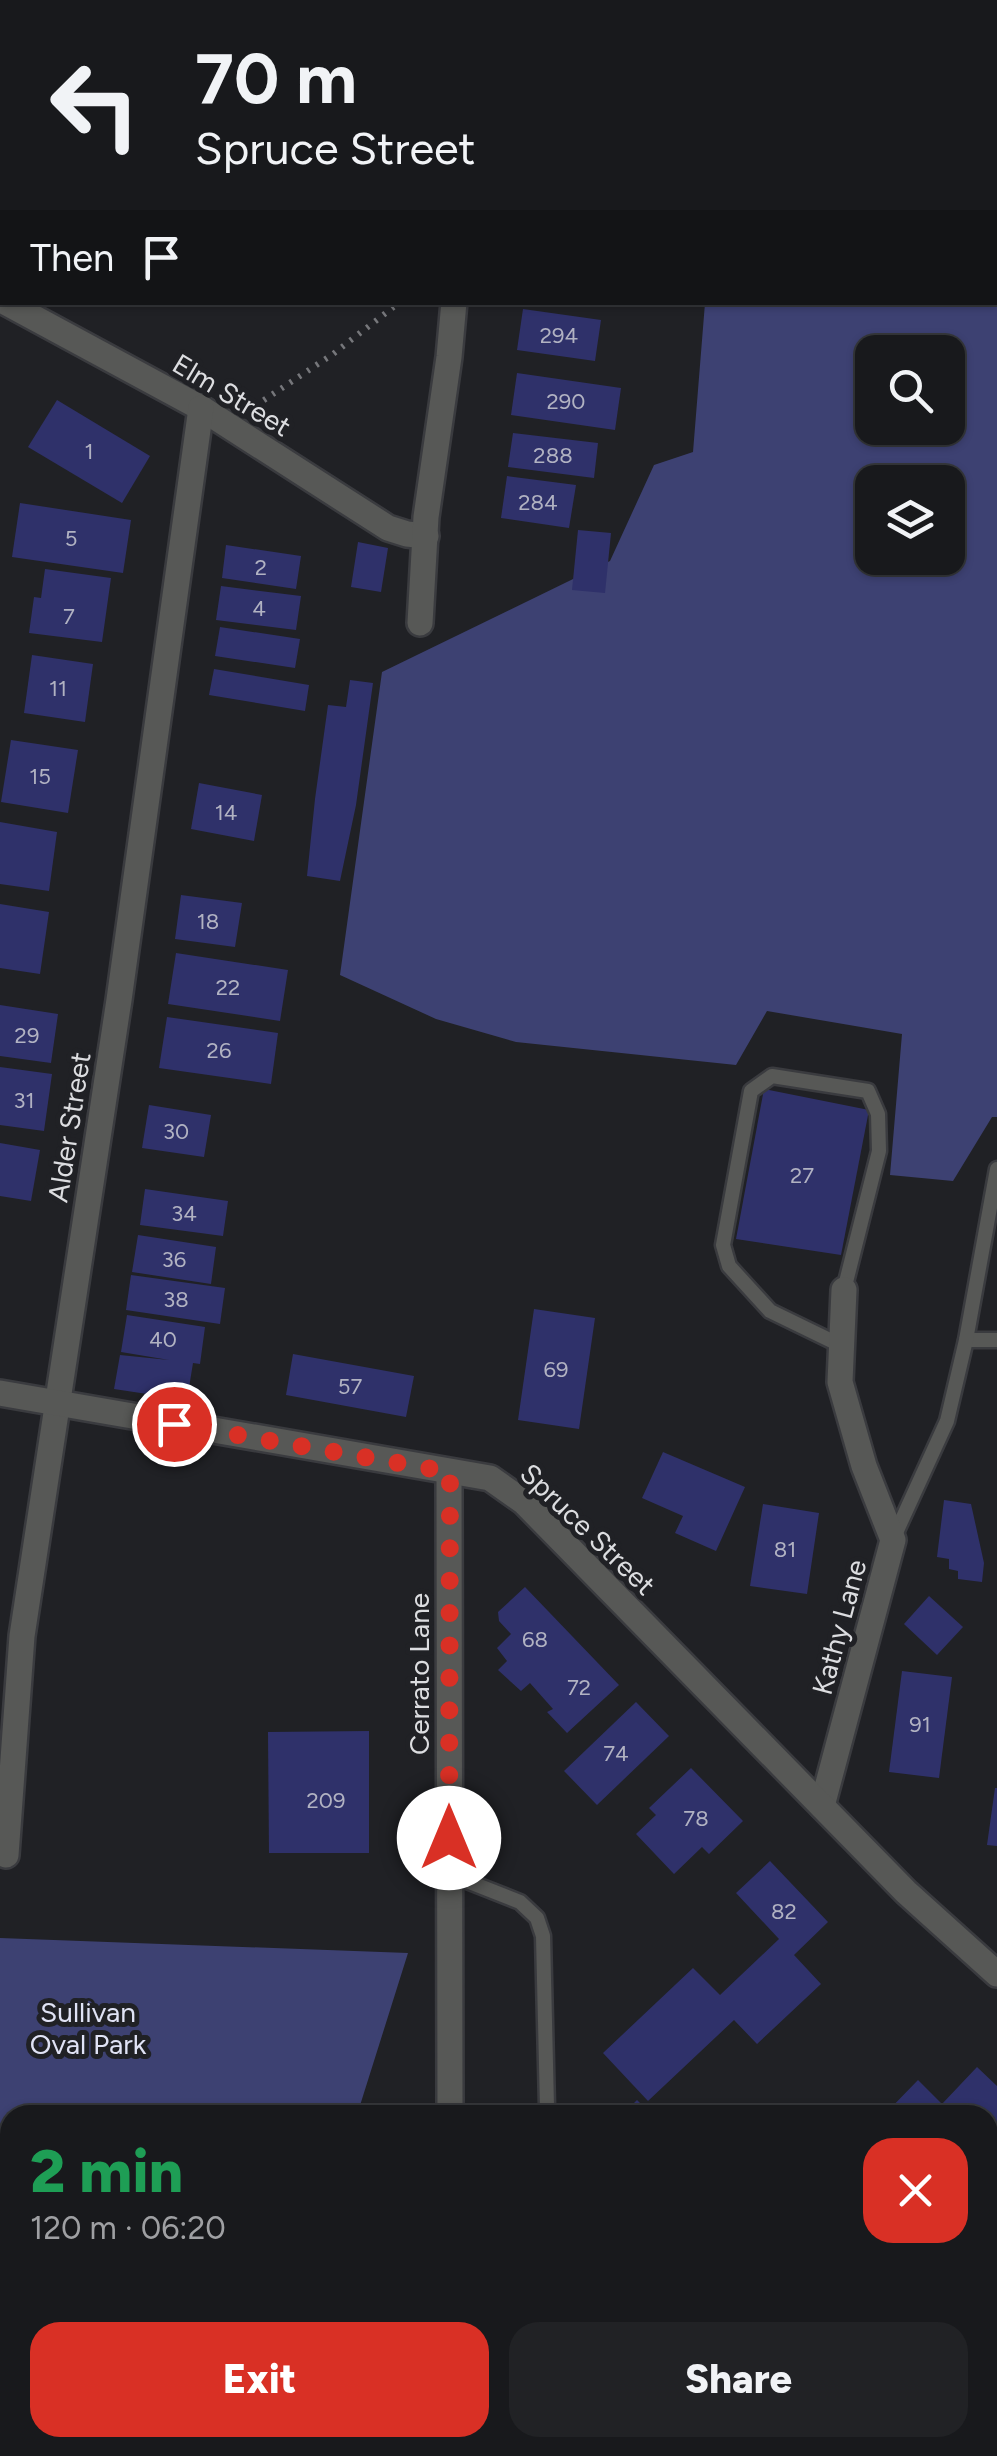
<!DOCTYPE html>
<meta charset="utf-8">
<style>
:root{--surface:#18191c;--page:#212225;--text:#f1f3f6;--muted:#9fa0a3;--line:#36383b;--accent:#d93025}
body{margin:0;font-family:Figtree,sans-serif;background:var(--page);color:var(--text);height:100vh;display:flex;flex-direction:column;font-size:38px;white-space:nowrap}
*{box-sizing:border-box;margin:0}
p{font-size:32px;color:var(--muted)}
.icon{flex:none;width:55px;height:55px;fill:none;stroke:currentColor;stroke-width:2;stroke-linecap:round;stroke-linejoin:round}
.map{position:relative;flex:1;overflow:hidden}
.side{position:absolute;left:0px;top:2105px;width:998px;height:352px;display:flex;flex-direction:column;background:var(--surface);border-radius:30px 30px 0 0;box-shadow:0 2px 8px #0004,0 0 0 2px var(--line)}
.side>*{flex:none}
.hud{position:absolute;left:0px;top:0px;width:998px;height:305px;box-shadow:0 2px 8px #0004,0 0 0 2px var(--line);background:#18191c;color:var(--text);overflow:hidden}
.fabs{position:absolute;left:855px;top:335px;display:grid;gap:20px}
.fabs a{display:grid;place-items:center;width:110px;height:110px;border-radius:20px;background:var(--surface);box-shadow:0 2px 8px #0004,0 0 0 2px var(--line);font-size:50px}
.pin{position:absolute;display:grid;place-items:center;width:85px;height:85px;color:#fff;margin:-42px;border:5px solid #fff;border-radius:50%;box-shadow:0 2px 10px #0007}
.me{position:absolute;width:110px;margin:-55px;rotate:0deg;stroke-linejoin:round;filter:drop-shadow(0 0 8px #0008)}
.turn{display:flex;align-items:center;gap:35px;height:210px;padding:0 30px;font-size:45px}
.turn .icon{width:130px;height:130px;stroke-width:2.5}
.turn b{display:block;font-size:70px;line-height:85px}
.then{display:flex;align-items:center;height:95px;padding:0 30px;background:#0003;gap:20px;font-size:38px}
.round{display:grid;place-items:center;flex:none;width:105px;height:105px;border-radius:30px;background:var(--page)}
.summary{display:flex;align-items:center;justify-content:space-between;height:170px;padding:0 30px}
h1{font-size:60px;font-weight:800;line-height:75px;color:#1e9e55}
.cta{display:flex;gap:20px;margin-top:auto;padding:20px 30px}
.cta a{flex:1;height:115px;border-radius:30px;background:var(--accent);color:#fff;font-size:40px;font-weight:800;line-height:115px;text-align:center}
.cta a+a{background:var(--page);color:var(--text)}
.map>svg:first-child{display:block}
</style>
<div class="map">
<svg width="997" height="2456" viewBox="0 0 997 2456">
<rect width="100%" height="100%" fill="#202125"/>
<g fill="#3d4172" fill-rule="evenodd">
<path d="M729 0H997V1117H992L953 1181 890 1175 902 1034 767 1011 736 1065 516 1042 436 1019 340 975 382 672 610 561 654 465 693 452 705 303 995 302V2H729ZM872 352H948V428H872ZM872 482H948V558H872Z"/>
<polygon points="0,1938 408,1953 357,2115 10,2115 10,2448 252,2448 249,2456 0,2456"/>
<polygon points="988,2241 997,2243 997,2456 937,2456 942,2448 988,2448"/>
</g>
<g fill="#2f316a">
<polygon points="523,309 601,320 595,361 517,350"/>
<polygon points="517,373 621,388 615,430 511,415"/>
<polygon points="57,400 150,456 122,503 28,447"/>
<polygon points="513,433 598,443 594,478 508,467"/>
<polygon points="507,476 576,485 569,528 501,518"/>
<polygon points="20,503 131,520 123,573 12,557"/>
<polygon points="578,530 611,533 605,593 572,590"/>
<polygon points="358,542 388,548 381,592 351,587"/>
<polygon points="226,545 301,556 296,589 222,578"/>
<polygon points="45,569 111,578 102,642 29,633 34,597 41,598"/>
<polygon points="221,586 301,596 296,630 216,620"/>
<polygon points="220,627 300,639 295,668 215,656"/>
<polygon points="32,655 93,664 85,722 24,713"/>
<polygon points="214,669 309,685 305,711 209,695"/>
<polygon points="350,680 373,683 356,805 340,881 307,876 315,799 328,705 346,707"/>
<polygon points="11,740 78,750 68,813 1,802"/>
<polygon points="199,783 262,795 254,841 191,829"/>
<polygon points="0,822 57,832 49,891 0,884"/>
<polygon points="181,895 242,903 235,947 175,939"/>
<polygon points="0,904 49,912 40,974 0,968"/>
<polygon points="176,953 288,970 280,1021 168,1004"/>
<polygon points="0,1005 58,1014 51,1063 0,1056"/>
<polygon points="167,1017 278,1033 271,1084 159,1068"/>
<polygon points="0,1067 52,1074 44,1131 0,1125"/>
<polygon points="764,1089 869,1110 841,1255 736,1239"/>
<polygon points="149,1105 211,1115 204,1157 142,1148"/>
<polygon points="0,1143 40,1150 31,1201 0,1196"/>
<polygon points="145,1189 228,1201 223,1236 140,1225"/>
<polygon points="138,1235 216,1247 211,1284 132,1272"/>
<polygon points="131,1275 225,1288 220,1324 126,1310"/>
<polygon points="534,1309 595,1318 579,1429 518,1420"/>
<polygon points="127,1315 205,1327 200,1364 193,1363 187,1400 114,1389 120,1355 169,1360 121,1352"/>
<polygon points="293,1354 414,1376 406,1417 286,1395"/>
<polygon points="663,1452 745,1487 716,1551 675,1533 683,1516 642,1498"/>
<polygon points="944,1500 971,1504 984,1563 982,1582 958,1579 958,1571 949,1569 949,1559 937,1557"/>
<polygon points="763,1504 819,1513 807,1594 750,1586"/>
<polygon points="525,1587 619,1685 567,1733 547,1712 553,1709 530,1683 521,1691 498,1670 507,1661 497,1648 511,1634 499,1621 498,1612"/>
<polygon points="929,1596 963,1627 937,1655 904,1624"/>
<polygon points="902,1671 952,1677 939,1778 889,1772"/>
<polygon points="636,1702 669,1736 597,1805 564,1771"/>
<polygon points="369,1731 369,1853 269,1853 268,1732"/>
<polygon points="691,1768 743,1821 709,1854 702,1847 674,1874 636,1834 656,1815 649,1808"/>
<polygon points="995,1788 997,1788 997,1846 987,1845"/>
<polygon points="770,1861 828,1922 794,1955 821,1984 757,2044 734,2020 648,2101 603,2053 693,1968 720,1995 779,1939 736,1893"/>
<polygon points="977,2067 997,2086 997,2168 988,2158 988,2115 884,2115 918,2080 942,2104"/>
<polygon points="637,2100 652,2115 622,2115"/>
</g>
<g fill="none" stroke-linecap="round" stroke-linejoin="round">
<defs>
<g id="service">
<polyline points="966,1340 997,1340"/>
<polyline points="842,1346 770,1311 729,1266 723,1245 751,1091 772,1076 868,1091 878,1114 879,1151 844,1290"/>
<polyline points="894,1537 947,1421 966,1340 997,1169"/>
<polyline points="449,1874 520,1902 537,1918 543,1936 547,2107"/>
</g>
<g id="minor">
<polyline points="50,2 51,0"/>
<polyline points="482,2 482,0"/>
<polyline points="5,302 201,408 388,528 407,534 426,536"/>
<polyline points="420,623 426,517 449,357 454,302"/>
<polyline points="449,1473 450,2115"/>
<polyline points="822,1806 893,1540 864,1466 840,1382 844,1290"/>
<polyline points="6,1855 22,1636 119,1000 201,408"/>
<polyline points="450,2448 450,2456"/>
</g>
<polyline id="tertiary" points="0,1393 490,1478 524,1502 906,1892 997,1974"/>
</defs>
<use href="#service" stroke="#3a3b3f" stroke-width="19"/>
<use href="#minor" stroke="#3a3b3f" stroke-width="30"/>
<use href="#tertiary" stroke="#3a3b3f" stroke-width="30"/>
<polyline stroke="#76777b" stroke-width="6" stroke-dasharray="2.5 8" stroke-linecap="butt" points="255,406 333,354 400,302"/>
<use href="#service" stroke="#575856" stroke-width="14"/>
<use href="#minor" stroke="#575856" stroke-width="25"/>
<use href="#tertiary" stroke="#575856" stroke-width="25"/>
</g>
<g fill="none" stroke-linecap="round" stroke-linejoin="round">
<polyline stroke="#d93025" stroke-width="18" stroke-dasharray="0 32.4" points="174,1424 450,1472 449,1838"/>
</g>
<g text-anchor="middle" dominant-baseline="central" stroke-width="10" stroke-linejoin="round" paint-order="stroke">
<g font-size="22" fill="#b1b2c2">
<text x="559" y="335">294</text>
<text x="566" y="401">290</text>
<text x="89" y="451">1</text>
<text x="553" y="455">288</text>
<text x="538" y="502">284</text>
<text x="71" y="538">5</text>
<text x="261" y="567">2</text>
<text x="259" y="608">4</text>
<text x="69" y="616">7</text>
<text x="58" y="688">11</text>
<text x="40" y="776">15</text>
<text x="226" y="812">14</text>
<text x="208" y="921">18</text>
<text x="228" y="987">22</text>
<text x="27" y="1035">29</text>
<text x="219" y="1050">26</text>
<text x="24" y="1100">31</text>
<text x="176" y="1131">30</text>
<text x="802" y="1175">27</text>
<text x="184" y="1213">34</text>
<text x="174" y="1259">36</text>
<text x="176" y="1299">38</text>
<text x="163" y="1339">40</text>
<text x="556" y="1369">69</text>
<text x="350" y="1386">57</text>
<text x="785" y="1549">81</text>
<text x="535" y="1639">68</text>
<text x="579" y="1687">72</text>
<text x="920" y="1724">91</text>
<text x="616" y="1753">74</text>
<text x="326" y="1800">209</text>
<text x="696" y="1818">78</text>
<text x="784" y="1911">82</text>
</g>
<g font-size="28" fill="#dcdde0" stroke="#202125">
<text transform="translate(232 395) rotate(31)">Elm Street</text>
<text transform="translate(69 1127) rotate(-81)">Alder Street</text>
<text transform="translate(588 1529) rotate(44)">Spruce Street</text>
<text transform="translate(839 1627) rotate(-75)">Kathy Lane</text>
<text transform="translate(419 1674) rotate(-90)">Cerrato Lane</text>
</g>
<g font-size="28" fill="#e0e3f5" stroke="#202125">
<text x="88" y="2012">Sullivan<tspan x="88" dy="32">Oval Park</tspan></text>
</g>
</g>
</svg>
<div class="fabs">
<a><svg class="icon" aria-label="search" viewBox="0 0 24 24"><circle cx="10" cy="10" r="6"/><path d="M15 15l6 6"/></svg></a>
<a><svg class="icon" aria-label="layers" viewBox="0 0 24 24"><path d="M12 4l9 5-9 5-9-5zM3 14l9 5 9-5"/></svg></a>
</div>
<div class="pin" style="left:174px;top:1424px;background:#d93025"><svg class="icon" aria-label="arrive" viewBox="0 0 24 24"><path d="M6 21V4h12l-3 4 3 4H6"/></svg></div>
<svg class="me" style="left:449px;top:1838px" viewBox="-20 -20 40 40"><circle r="19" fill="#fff"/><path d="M0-13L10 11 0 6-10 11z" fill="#d93025"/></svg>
<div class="hud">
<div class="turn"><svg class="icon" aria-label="left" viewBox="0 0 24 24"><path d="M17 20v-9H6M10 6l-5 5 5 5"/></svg><div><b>70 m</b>Spruce Street</div></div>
<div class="then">Then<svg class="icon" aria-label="arrive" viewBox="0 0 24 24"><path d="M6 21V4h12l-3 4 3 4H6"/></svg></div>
</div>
<section class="side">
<div class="summary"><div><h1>2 min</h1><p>120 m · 06:20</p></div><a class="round" style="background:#d93025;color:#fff"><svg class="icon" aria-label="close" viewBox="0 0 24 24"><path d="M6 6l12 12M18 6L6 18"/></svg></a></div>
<div class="cta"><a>Exit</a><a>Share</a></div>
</section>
</div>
